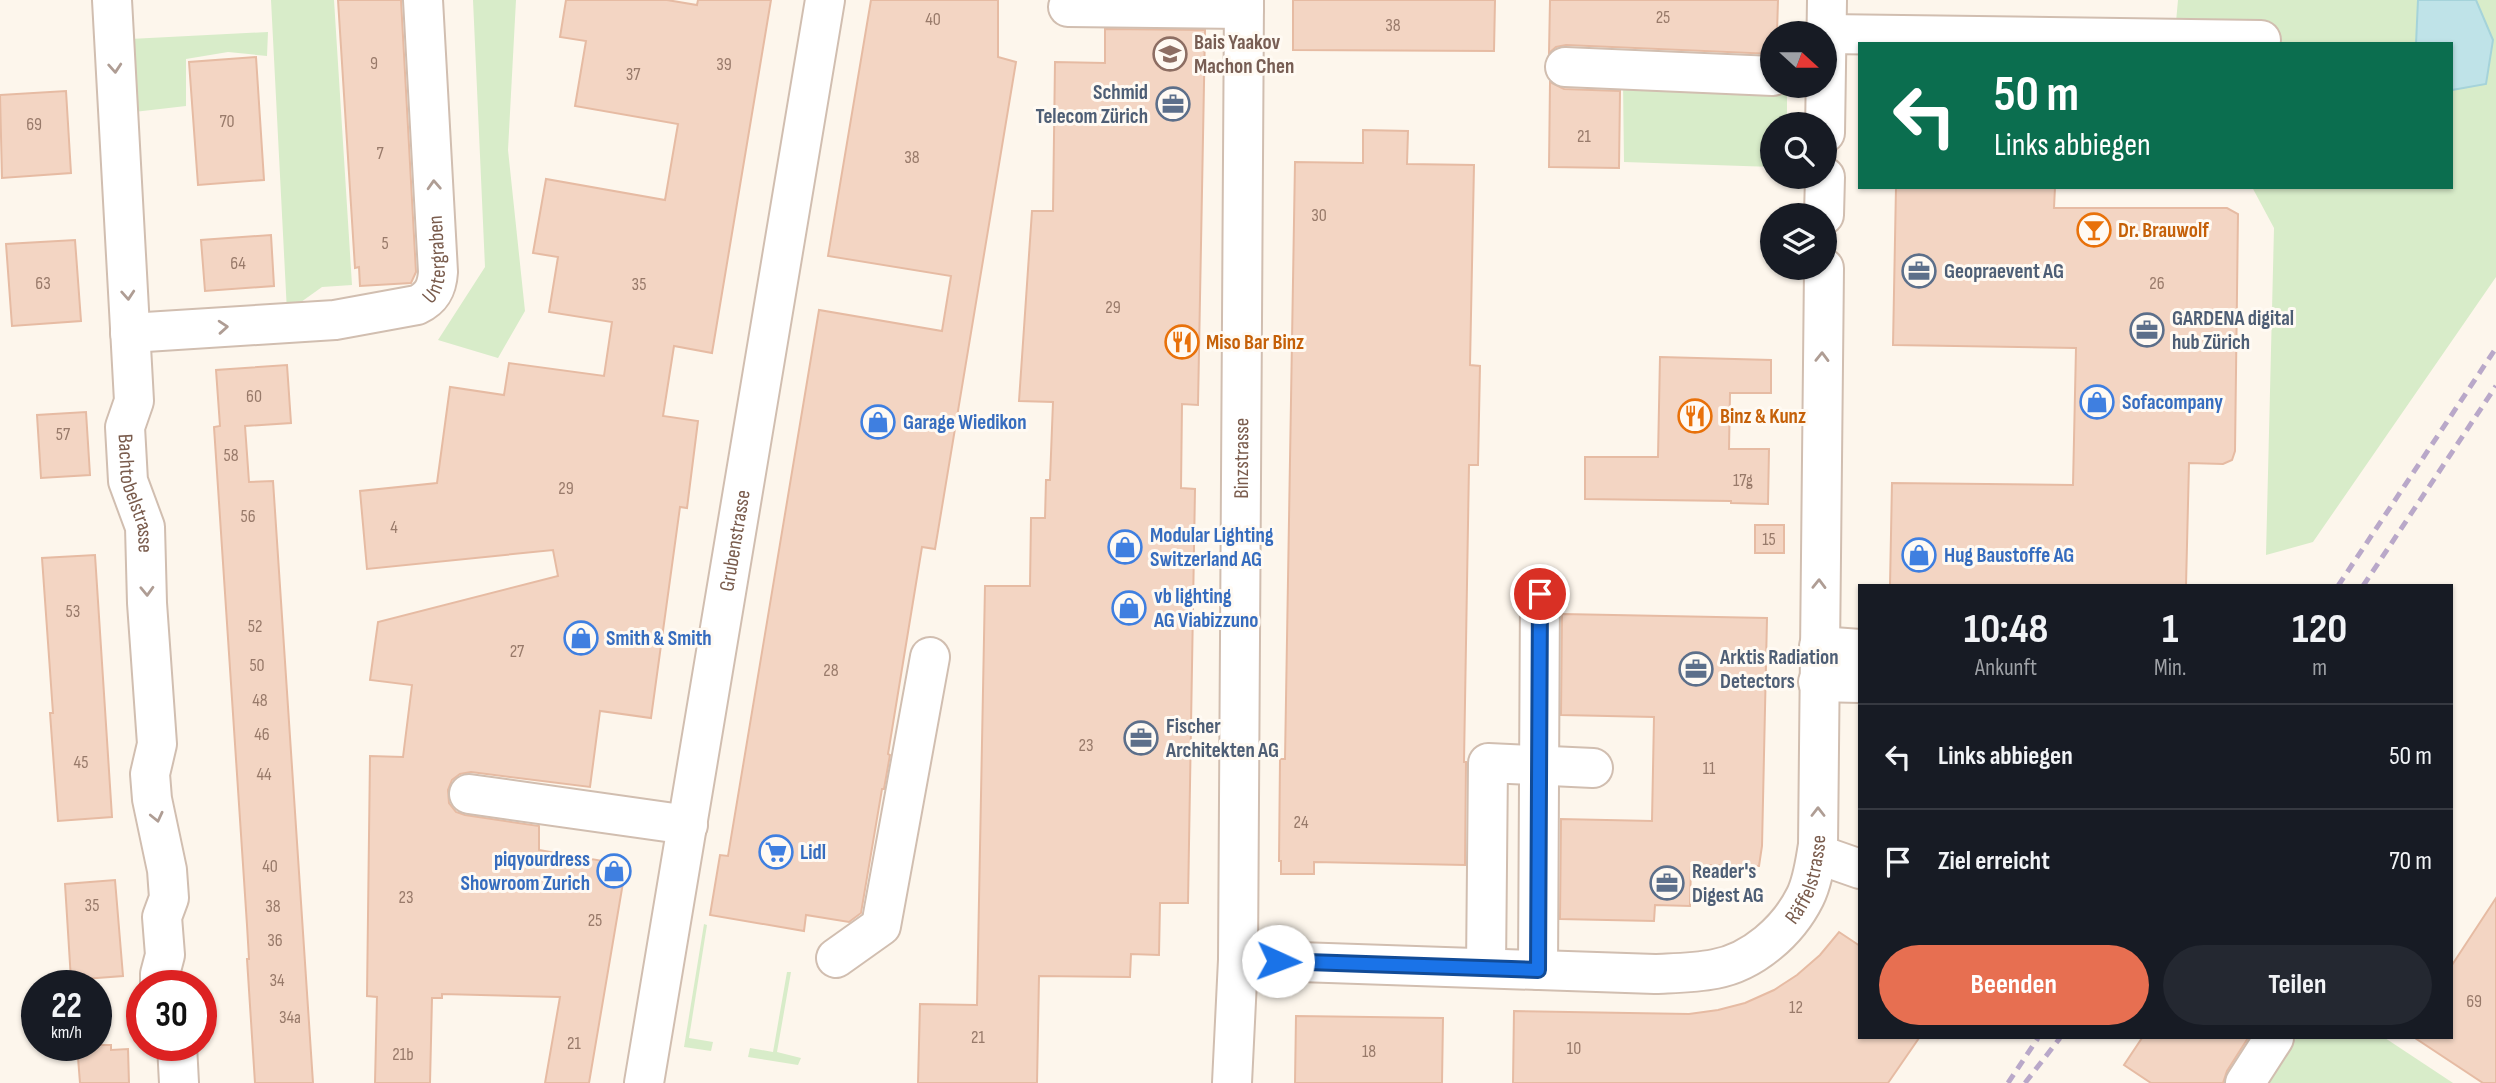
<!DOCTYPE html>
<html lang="de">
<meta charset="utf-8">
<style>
:root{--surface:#171b24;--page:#242831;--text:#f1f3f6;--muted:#9ea1a6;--line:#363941;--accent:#e76f51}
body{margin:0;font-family:"Sofia Sans Condensed",sans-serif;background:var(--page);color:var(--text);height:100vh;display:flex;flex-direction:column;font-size:26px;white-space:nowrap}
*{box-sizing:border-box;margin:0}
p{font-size:23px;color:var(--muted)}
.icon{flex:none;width:38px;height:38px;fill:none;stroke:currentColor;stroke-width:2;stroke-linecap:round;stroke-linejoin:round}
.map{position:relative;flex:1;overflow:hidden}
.details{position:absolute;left:1858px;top:584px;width:595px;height:455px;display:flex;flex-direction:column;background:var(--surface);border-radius:0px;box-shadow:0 2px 5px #0004}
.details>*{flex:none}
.hud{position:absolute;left:1858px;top:42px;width:595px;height:147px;border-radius:0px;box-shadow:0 2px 5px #0004;background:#0b6e4f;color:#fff;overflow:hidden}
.needle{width:46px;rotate:111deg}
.tools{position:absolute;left:1760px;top:21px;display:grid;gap:14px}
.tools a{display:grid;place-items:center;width:77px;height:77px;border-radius:50%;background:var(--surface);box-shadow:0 2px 5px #0004;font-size:35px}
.speed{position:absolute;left:21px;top:970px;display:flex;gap:14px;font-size:35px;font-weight:700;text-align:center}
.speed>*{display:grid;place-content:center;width:91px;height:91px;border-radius:50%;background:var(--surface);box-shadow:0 2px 5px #0004;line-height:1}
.speed small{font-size:18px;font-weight:400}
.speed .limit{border:10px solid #d22;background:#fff;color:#111}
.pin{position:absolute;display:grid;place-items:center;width:60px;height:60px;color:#fff;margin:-30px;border:4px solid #fff;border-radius:50%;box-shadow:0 2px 7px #0007}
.me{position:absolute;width:77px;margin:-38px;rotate:92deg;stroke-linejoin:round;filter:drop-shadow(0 0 5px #0008)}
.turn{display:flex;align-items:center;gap:24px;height:147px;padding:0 21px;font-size:32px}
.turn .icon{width:91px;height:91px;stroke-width:2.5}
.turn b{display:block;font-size:49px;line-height:60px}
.eta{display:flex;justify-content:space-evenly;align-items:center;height:119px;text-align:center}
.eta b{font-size:42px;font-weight:700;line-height:49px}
.cta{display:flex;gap:14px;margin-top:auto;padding:14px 21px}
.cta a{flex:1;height:80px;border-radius:42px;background:var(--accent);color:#fff;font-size:28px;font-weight:700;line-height:80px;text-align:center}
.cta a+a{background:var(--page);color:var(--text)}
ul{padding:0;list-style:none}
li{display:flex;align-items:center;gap:21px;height:105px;padding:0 21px;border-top:2px solid var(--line)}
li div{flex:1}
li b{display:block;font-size:26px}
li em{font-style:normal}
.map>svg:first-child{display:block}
</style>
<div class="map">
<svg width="2496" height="1083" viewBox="0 0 2496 1083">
<rect width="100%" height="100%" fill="#fdf6ec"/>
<g fill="#d8ecc9">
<polygon points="271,0 334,0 352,285 322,287 287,312"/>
<polygon points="473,0 516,0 508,150 525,311 498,358 438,340 485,267"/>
<polygon points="2178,0 2496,0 2496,277 2313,542 2266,555 2274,228 2252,187 2452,187 2452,44 2267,44 2176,22"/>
<polygon points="268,32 267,56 228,52 186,59 186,106 134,112 130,39"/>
<polygon points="1623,83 1775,86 1787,93 1787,124 1773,124 1773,167 1624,162"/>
<polygon points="704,924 707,925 689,1038 713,1042 711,1051 684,1047"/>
<polygon points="787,972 791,972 777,1052 801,1058 798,1065 748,1057 750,1048 773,1052"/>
<polygon points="2296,1038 2385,1038 2453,1083 2266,1083"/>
</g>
<polygon fill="#bfe3e8" stroke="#a5d3da" stroke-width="2" points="2418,0 2476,0 2493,40 2486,84 2452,90 2452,44 2416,44"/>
<g fill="#f3d5c3" stroke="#e6bba3" stroke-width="2">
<polygon points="338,0 401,0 416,272 411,283 360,286 359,267 355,268"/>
<polygon points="566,0 667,0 697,5 698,0 771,0 712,353 674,346 663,416 698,421 687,508 680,507 651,718 600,711 590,787 471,772 460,774 452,780 448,790 449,803 456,812 465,815 539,826 539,850 626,865 589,1083 545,1083 560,997 442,994 442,998 432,998 430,1083 375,1083 377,997 367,996 370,756 403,757 412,685 370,680 378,622 558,576 553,550 367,569 360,491 437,483 450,387 504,395 509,363 604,376 612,322 549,312 558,257 533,253 546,179 665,200 678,124 575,106 586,41 560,37"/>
<polygon points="871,0 998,0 998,57 1016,62 935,549 922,547 888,754 890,755 884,789 882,789 861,913 849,922 806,915 804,931 710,915 720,855 728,856 819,310 942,331 951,276 828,256"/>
<polygon points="1293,0 1495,0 1494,51 1293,50"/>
<polygon points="1550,0 1778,0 1777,33 1773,33 1773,54 1566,45 1556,47 1549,53"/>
<polygon points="1105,29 1205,30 1198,405 1182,404 1181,488 1195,489 1188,903 1160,903 1159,955 1131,954 1130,977 1039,976 1037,1083 918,1083 920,1004 977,1005 985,586 1030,586 1031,518 1045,518 1046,480 1050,480 1053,402 1019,401 1032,211 1053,211 1055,62 1105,63"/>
<polygon points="256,57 264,180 198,185 189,62"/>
<polygon points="1550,82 1564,89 1620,91 1619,168 1549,167"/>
<polygon points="66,91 71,173 2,178 0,95"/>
<polygon points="1363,130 1408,131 1407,164 1474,165 1470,365 1480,366 1478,465 1469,465 1464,762 1466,762 1465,865 1314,862 1314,874 1281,874 1281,861 1279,861 1280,759 1285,759 1295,162 1363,163"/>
<polygon points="1896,187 2055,187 2054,208 2227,208 2238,214 2235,451 2232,460 2223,464 2189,463 2186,586 1890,586 1892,483 2073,485 2076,348 1893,345"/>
<polygon points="271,235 274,286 205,291 201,240"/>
<polygon points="75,240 81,321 12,326 6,244"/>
<polygon points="1660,357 1771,360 1771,393 1730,393 1729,449 1769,449 1768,504 1731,503 1731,501 1585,499 1585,457 1658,457"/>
<polygon points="287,365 291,423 245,426 249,482 273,481 313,1083 255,1083 247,959 249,959 247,925 214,427 220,426 216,370"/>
<polygon points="86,412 90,475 41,478 37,415"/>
<rect x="1755" y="525" width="29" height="28"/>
<polygon points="95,555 112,817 58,821 50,713 53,713 42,558"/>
<polygon points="1562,614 1767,618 1762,846 1759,866 1691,865 1690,906 1655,905 1654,921 1560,919 1561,819 1652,821 1654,717 1561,715"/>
<polygon points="115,880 123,976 71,980 65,884"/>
<polygon points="2496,898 2496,1083 2483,1083 2415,1038 2452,1038 2452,965"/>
<polygon points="1839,932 1860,946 1860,1038 1919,1038 1888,1083 1513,1083 1514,1011 1689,1014 1718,1010 1745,1003 1774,990 1797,975 1820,955"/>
<polygon points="1296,1016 1443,1018 1442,1083 1295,1083"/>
<polygon points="2142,1038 2248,1038 2227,1071 2223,1083 2151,1083 2124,1065"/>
<polygon points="77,1045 111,1045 111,1050 128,1049 129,1083 80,1083"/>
</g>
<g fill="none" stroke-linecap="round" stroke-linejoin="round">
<defs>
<g id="minor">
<path id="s1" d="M112 0 134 401 125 427 128 481 145 527 147 603 157 744 150 774 152 799 167 870 169 898 162 917 165 955 160 974V985"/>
<polyline points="1068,7 1244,9"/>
<polyline points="1827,34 2261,40"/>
<polyline points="1565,67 1773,76"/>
<polyline points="1825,133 1827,0"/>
<polyline points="1824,215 1825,177"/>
<path id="s2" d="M130 333 335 320 417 305C432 298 437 288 438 272L423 0"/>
<polyline points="1819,646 1860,649"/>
<polyline points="1818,682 1860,683"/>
<polyline points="469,794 688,825"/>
<polyline points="1817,854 1860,869"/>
<polyline points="836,958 881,926 930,657"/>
<path id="s3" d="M1238 960 1655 974C1675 973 1695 973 1715 969 1753 962 1788 931 1805 897 1813 881 1815 862 1818 845L1824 268"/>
<polyline points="1486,968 1488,763 1593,768"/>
<polyline points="1538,970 1540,594"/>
<polyline points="177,1045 179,1083"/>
<path id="s4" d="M644 1083 825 0"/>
<path id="s5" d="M1232 1083 1238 960 1244 0"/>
<polyline points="2245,1083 2274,1038"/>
</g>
</defs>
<use href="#minor" stroke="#d1beb0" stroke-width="42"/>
<use href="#minor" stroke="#fff" stroke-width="38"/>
<g stroke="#b9a8c9" stroke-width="5" stroke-dasharray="10 7" stroke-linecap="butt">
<polyline points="2338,586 2496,348"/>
<polyline points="2363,586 2496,386"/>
<polyline points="2008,1083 2038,1038"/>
<polyline points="2025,1083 2060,1038"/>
</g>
</g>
<defs><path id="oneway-chevron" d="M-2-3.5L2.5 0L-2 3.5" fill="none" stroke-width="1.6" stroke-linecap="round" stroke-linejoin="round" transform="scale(1.75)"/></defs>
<g stroke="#af9d94">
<use href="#oneway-chevron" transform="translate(115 68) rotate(86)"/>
<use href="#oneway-chevron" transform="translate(434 185) rotate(-93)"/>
<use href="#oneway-chevron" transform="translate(128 295) rotate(86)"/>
<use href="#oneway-chevron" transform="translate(223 327) rotate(-4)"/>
<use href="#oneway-chevron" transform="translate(1822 357) rotate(-89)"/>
<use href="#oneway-chevron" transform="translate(1819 584) rotate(-89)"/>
<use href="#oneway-chevron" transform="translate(147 591) rotate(88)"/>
<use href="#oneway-chevron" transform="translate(1818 812) rotate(-90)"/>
<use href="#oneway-chevron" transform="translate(157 817) rotate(77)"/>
</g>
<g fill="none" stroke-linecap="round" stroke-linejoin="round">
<defs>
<polyline id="route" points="1278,961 1538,970 1540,594"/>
</defs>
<use href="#route" stroke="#114b97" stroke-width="18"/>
<use href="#route" stroke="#1a73e8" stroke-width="12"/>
</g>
<defs>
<symbol id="school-ring" viewBox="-11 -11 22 22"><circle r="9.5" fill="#fffaf3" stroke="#8d6e63" stroke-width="1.5"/><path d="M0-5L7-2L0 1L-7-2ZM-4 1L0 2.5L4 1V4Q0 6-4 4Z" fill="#8d6e63"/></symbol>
<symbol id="office-ring" viewBox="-11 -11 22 22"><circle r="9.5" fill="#fffaf3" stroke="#5c6f8a" stroke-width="1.5"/><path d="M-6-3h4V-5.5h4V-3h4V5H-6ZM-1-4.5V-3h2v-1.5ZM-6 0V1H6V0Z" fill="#5c6f8a"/></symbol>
<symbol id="bar-ring" viewBox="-11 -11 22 22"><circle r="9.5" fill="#fffaf3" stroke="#e8710a" stroke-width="1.5"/><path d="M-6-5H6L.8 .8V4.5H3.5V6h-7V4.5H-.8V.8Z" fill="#e8710a"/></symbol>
<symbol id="restaurant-ring" viewBox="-11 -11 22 22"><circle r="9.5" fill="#fffaf3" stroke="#e8710a" stroke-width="1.5"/><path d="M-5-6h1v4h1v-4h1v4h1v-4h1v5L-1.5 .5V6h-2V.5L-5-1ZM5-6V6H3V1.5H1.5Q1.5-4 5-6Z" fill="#e8710a"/></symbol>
<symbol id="shop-ring" viewBox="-11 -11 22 22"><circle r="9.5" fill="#fffaf3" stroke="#3f7fe0" stroke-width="1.5"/><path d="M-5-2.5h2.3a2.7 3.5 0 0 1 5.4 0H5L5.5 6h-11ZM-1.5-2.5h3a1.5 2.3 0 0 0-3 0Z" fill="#3f7fe0"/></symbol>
<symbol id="supermarket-ring" viewBox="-11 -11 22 22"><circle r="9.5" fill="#fffaf3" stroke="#3f7fe0" stroke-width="1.5"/><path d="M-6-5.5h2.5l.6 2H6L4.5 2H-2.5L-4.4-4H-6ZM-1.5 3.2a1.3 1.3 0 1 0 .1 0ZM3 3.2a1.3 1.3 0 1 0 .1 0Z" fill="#3f7fe0"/></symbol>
</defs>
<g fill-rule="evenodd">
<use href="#school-ring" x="1151" y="35" width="38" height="38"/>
<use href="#office-ring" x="1154" y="85" width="38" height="38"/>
<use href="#bar-ring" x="2075" y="211" width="38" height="38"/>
<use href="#office-ring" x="1900" y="252" width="38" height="38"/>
<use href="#office-ring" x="2128" y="311" width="38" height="38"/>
<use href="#restaurant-ring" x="1163" y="323" width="38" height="38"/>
<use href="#shop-ring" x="2078" y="383" width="38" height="38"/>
<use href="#restaurant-ring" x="1676" y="397" width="38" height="38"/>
<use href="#shop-ring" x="859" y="403" width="38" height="38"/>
<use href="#shop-ring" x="1106" y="528" width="38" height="38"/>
<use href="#shop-ring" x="1900" y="536" width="38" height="38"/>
<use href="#shop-ring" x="1110" y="589" width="38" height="38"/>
<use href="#shop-ring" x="562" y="619" width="38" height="38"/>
<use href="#office-ring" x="1677" y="650" width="38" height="38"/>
<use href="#office-ring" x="1122" y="719" width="38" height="38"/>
<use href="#supermarket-ring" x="757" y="833" width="38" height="38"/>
<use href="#shop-ring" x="595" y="852" width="38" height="38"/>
<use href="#office-ring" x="1648" y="864" width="38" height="38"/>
</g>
<g text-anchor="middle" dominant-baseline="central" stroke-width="6" stroke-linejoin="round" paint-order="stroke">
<g font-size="18" fill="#987a6a">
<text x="1663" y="17">25</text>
<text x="933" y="19">40</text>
<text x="1393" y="25">38</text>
<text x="374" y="63">9</text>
<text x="724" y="64">39</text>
<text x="633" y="74">37</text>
<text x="227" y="121">70</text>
<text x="34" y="124">69</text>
<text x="1584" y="136">21</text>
<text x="380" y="153">7</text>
<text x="912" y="157">38</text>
<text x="1319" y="215">30</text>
<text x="385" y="243">5</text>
<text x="238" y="263">64</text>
<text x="43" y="283">63</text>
<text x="2157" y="283">26</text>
<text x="639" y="284">35</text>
<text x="1113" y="307">29</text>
<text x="254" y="396">60</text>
<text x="63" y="434">57</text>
<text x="231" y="455">58</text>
<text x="1743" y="480">17g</text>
<text x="566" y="488">29</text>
<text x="248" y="516">56</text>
<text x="394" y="527">4</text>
<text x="1769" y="539">15</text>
<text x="73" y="611">53</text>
<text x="255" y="626">52</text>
<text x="517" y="651">27</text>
<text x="257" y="665">50</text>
<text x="831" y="670">28</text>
<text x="260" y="700">48</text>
<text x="262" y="734">46</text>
<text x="1086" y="745">23</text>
<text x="81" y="762">45</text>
<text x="1709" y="768">11</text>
<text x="264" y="774">44</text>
<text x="1301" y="822">24</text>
<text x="270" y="866">40</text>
<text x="406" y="897">23</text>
<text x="92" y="905">35</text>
<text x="273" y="906">38</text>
<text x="595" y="920">25</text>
<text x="275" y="940">36</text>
<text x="277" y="980">34</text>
<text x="2474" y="1001">69</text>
<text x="1796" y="1007">12</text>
<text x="290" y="1017">34a</text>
<text x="978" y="1037">21</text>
<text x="574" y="1043">21</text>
<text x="1574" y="1048">10</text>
<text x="1369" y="1051">18</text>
<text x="403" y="1054">21b</text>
</g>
<g font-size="21" font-weight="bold" fill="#785e54" stroke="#fffaf3" text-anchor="start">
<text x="1194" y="42">Bais Yaakov<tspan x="1194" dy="24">Machon Chen</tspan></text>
</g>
<g font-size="21" font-weight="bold" fill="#4e5e75" stroke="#fffaf3" text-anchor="start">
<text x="1148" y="92" text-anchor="end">Schmid<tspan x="1148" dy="24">Telecom Zürich</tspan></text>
<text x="1944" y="271">Geopraevent AG</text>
<text x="2172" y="318">GARDENA digital<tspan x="2172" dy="24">hub Zürich</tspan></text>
<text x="1720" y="657">Arktis Radiation<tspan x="1720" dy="24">Detectors</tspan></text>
<text x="1166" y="726">Fischer<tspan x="1166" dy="24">Architekten AG</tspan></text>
<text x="1692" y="871">Reader's<tspan x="1692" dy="24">Digest AG</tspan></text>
</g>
<g font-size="21" font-weight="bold" fill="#c56008" stroke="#fffaf3" text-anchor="start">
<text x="2118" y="230">Dr. Brauwolf</text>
<text x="1206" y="342">Miso Bar Binz</text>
<text x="1720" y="416">Binz &amp; Kunz</text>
</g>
<g font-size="21" fill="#7a5c4d" stroke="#fffaf3">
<text stroke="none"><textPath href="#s2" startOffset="343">Untergraben</textPath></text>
<text stroke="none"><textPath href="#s5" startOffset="625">Binzstrasse</textPath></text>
<text stroke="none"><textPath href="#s1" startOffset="497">Bachtobelstrasse</textPath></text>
<text stroke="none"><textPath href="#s4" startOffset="550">Grubenstrasse</textPath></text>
<text stroke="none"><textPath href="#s3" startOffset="614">Räffelstrasse</textPath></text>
</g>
<g font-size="21" font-weight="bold" fill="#366cbe" stroke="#fffaf3" text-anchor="start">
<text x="2122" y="402">Sofacompany</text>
<text x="903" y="422">Garage Wiedikon</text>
<text x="1150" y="535">Modular Lighting<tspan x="1150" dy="24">Switzerland AG</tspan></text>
<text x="1944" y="555">Hug Baustoffe AG</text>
<text x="1154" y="596">vb lighting<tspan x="1154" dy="24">AG Viabizzuno</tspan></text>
<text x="606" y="638">Smith &amp; Smith</text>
<text x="800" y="852">Lidl</text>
<text x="590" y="859" text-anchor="end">piqyourdress<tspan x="590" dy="24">Showroom Zurich</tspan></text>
</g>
</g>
</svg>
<div class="tools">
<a><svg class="needle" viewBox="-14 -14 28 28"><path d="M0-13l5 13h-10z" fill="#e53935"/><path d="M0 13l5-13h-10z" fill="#9ea1a6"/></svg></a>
<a><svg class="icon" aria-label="search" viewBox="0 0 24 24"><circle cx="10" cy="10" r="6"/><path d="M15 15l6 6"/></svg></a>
<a><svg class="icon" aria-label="layers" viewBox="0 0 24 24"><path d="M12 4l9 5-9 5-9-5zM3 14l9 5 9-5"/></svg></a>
</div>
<div class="speed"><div>22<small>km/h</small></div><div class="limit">30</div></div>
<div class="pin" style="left:1540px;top:594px;background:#d93025"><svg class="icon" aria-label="arrive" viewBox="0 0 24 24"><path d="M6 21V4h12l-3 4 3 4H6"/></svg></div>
<svg class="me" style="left:1278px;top:961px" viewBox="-20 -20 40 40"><circle r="19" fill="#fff"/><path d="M0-13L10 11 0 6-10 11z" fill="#1a73e8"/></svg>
<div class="hud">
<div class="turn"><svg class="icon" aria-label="left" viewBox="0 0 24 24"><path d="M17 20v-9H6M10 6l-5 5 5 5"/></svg><div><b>50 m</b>Links abbiegen</div></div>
</div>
<section class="details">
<div class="eta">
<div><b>10:48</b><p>Ankunft</p></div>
<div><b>1</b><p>Min.</p></div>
<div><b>120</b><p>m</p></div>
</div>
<ul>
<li><svg class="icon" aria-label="left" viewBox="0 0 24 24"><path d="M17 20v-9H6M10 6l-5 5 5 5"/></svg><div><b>Links abbiegen</b></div><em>50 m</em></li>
<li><svg class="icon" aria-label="arrive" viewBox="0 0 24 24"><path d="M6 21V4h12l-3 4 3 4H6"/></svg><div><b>Ziel erreicht</b></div><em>70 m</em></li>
</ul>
<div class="cta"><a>Beenden</a><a>Teilen</a></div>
</section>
</div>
